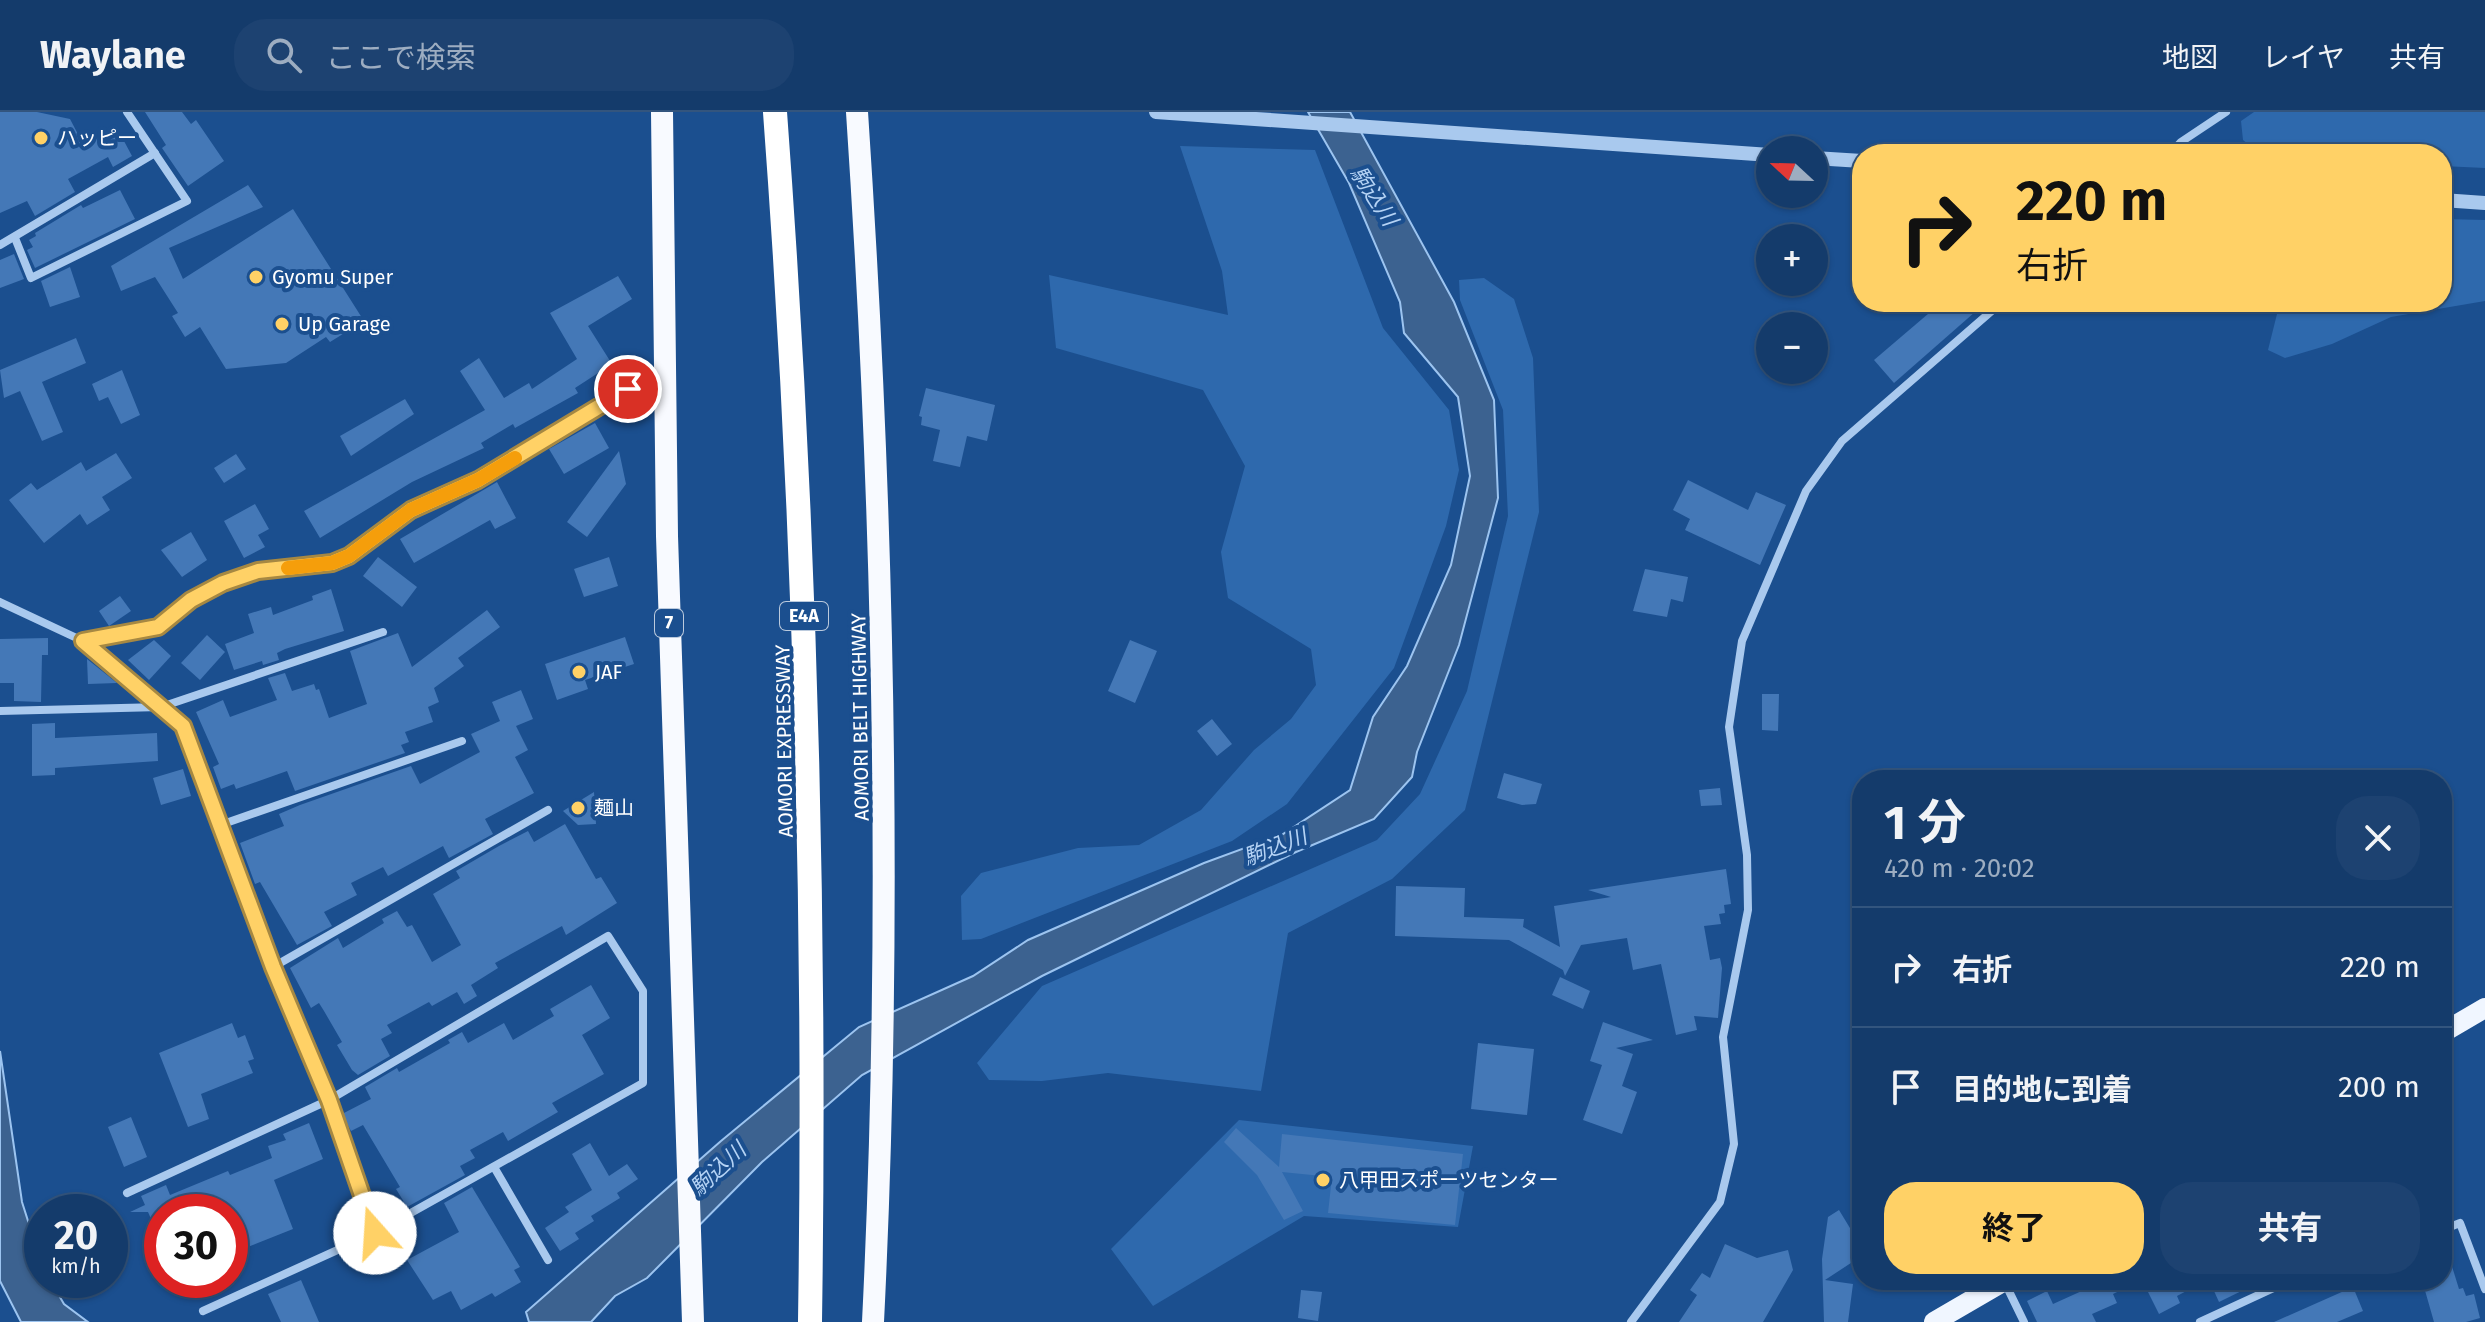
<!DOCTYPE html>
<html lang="ja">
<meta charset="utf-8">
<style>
:root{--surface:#143b6b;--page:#1d4271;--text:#f1f3f6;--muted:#9dadc1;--line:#33557e;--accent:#ffd166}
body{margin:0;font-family:"Fira Sans","Noto Sans JP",sans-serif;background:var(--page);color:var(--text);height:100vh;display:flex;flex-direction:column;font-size:30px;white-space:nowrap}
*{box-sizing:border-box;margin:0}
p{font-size:26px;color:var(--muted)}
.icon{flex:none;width:44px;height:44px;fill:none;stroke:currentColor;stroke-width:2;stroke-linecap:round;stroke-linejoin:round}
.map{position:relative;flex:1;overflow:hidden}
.details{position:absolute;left:1852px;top:658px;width:600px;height:520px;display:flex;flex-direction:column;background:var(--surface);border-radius:32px;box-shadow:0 2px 6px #0004,0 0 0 2px var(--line)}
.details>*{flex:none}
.top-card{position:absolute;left:1852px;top:32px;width:600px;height:168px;border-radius:32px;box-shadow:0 2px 6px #0004,0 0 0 2px var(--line);background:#ffd166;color:#111;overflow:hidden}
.needle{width:52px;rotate:292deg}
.tools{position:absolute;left:1756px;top:24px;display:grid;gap:16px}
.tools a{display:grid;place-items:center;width:72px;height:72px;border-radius:50%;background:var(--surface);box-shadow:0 2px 6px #0004,0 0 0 2px var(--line);font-size:40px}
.speed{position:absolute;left:24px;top:1082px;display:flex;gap:16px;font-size:40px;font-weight:700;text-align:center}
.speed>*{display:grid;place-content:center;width:104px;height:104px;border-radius:50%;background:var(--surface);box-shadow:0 2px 6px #0004,0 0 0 2px var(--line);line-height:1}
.speed small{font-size:20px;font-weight:400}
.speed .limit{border:12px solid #d22;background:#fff;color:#111}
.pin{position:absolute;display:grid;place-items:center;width:68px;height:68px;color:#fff;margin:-34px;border:4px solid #fff;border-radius:50%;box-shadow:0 2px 8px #0007}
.me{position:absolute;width:88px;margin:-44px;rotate:341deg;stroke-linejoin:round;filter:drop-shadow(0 0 6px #0008)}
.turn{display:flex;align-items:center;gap:28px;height:168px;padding:0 32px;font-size:36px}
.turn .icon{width:104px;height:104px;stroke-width:2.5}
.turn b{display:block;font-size:56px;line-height:68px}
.round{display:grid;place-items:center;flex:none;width:84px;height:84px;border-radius:32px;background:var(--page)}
.summary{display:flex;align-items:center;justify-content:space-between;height:136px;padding:0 32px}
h1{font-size:48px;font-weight:700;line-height:60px}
.button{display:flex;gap:16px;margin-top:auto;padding:16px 32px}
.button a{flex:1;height:92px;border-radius:32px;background:var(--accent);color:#111;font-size:32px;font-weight:700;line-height:92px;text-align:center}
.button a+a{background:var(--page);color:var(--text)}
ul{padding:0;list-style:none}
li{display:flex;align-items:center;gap:24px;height:120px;padding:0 32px;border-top:2px solid var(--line)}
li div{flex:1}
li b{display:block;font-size:30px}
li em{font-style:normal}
header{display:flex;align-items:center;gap:48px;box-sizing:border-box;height:112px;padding:0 40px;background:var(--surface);border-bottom:2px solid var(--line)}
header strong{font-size:38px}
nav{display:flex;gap:44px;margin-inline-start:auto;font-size:28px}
.search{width:560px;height:72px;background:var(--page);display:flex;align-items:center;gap:20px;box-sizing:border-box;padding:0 28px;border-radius:32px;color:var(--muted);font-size:30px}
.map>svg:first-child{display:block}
</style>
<header>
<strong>Waylane</strong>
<div class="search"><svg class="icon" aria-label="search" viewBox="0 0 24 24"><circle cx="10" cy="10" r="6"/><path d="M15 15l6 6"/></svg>ここで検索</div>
<nav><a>地図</a><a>レイヤ</a><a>共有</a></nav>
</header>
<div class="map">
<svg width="2485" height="1210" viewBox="0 0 2485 1210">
<rect width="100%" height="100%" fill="#1b4f8f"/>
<g fill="#2e69ad">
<polygon points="2254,0 2485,0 2485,56 2442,54 2442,42 2260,42 2243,28 2241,9"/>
<polygon points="1180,34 1315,38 1383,216 1449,298 1459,358 1446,414 1394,556 1287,692 1232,729 981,827 962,828 961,784 981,761 1078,736 1139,733 1201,698 1254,638 1291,607 1316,573 1311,537 1228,486 1221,440 1245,354 1203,278 1056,236 1049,163 1228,203 1222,159"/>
<polygon points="2442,107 2485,108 2485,189 2391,205 2332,232 2285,246 2268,238 2280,190 2442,190"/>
<polygon points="1484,166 1514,187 1533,246 1539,400 1465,698 1392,767 1288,821 1261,979 1108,961 1042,969 989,968 977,951 1042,874 1377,728 1420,682 1467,579 1508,404 1503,298 1460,188 1459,168"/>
<polygon points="1239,1008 1473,1034 1458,1115 1304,1104 1153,1194 1111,1137"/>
</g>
<g fill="#3c6290" stroke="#9cc4f0" stroke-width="2">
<polygon points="1308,0 1350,0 1454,190 1494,288 1498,386 1459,533 1417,640 1412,665 1374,707 1296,740 1042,864 862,963 762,1050 647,1166 615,1184 591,1210 529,1210 526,1200 721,1029 859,915 973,864 1028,828 1204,751 1283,722 1350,678 1373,605 1407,554 1451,453 1470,364 1458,285 1404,221 1400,190 1349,71"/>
<polygon points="0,939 22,1090 42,1153 42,1168 50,1168 64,1192 88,1210 21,1210 0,1169"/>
</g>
<g fill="#4478b7">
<polygon points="0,0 37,0 70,7 81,28 90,23 93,28 117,16 132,44 113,55 108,45 68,67 75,80 35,104 27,89 0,101"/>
<polygon points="145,0 182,0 191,12 196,8 224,49 188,74 162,36 166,33"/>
<polygon points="248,73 263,95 169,136 183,167 293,97 364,209 330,230 326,225 286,251 226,257 200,215 185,225 172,204 178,201 155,165 121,179 111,154"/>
<polygon points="120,78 135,107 35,156 27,138 33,135 29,128 36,124 35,121 81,93 83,96"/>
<polygon points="14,142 24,167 0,176 0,148"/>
<polygon points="70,155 80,185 50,195 41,169"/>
<polygon points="618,164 632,187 588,214 612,252 575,276 578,281 515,316 513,312 481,331 484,336 412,370 320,426 304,399 485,298 460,259 479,246 504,286 529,271 532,277 577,247 550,201"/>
<polygon points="1942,190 1966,190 1975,200 1894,271 1874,248"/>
<polygon points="76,226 86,251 42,270 63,320 42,329 20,279 4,286 0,258"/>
<polygon points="122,258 140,303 121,312 108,285 99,289 92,272"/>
<polygon points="926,276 995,293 987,329 967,324 960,355 933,349 940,318 921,313 922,305 919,304"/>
<polygon points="405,287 414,302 351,344 340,324"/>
<polygon points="595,311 609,336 564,362 549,337"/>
<polygon points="619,339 626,372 587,425 567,410"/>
<polygon points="116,341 132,366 102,385 110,398 87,413 80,402 44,431 9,388 31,371 37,378 81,350 86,359"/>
<polygon points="236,342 246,357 224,371 214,356"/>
<polygon points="1688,368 1748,398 1756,380 1786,393 1760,453 1685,418 1690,407 1673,398"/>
<polygon points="497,370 516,406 495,417 490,408 414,451 400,427"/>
<polygon points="255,392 269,417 258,423 265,435 244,446 224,409"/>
<polygon points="191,420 207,448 182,465 161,438"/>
<polygon points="378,445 417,475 402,495 363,464"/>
<polygon points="609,445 618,474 584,485 574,457"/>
<polygon points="1645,457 1688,465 1683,490 1671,487 1667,505 1633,499"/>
<polygon points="331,477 344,519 285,537 277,541 279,548 263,553 262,549 234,558 225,532 254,521 248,502 271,495 273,503 313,488 312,484"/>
<polygon points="120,484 131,499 109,514 99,499"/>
<polygon points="487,498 500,515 458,546 464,554 434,576 439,590 428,595 433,610 405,620 409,630 401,633 405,641 295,679 287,659 236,677 234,672 221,677 213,655 219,652 196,600 223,588 230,605 277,588 268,566 285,561 292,579 314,572 316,578 319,577 329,606 367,592 350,539 398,521 412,555"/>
<polygon points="207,523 225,540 200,568 181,551"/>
<polygon points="625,525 634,552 585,568 588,577 557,588 545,552"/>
<polygon points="48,526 48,543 42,543 41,590 14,589 14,571 0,571 0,527"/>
<polygon points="154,528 171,544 149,568 128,548"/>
<polygon points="1130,528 1157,539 1135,591 1108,579"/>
<polygon points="87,547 117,571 88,572"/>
<polygon points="521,578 533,607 516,614 528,638 515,645 534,681 485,707 493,722 449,746 443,734 388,764 383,755 351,771 357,783 324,800 332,814 297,833 260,770 255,772 240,731 284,714 279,702 300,693 411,654 420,672 480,640 471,622 500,609 492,590"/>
<polygon points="1762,582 1779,582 1778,619 1762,618"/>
<polygon points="1212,607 1232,632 1217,644 1197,619"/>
<polygon points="55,611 55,626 157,621 158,649 55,656 55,663 32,664 32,612"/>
<polygon points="183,657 191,684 161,693 153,666"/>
<polygon points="1504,661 1542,672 1536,692 1522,693 1497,686"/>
<polygon points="1720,676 1722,693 1701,694 1699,678"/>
<polygon points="594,680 596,712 578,713 563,699"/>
<polygon points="565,712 596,767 601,765 617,791 566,823 562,814 495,851 498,856 471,873 477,884 464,892 457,880 432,894 429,890 387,913 392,921 381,927 390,944 358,963 352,958 337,933 342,930 324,899 319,891 311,896 290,856 338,826 343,836 384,811 382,807 397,799 407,815 412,813 432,850 461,833 433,782 460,766 456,759 499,734 528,719 534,730"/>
<polygon points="1726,757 1731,792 1724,793 1725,801 1719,802 1721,812 1704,814 1710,848 1720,846 1722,856 1718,906 1694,904 1697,918 1676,923 1661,852 1633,858 1627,826 1581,833 1565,864 1563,858 1509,828 1395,824 1396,774 1465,776 1464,805 1524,807 1523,815 1560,835 1554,794 1611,785 1588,778"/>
<polygon points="1560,865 1590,879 1583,897 1552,883"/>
<polygon points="591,873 610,906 582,923 604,962 552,991 558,1000 508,1029 503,1020 470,1038 475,1046 460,1054 465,1063 407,1095 396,1077 400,1075 363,1013 351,1019 342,1002 371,987 365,975 397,956 399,960 450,931 448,928 462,920 468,931 504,911 513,928 554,904 550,897"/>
<polygon points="1603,910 1653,928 1616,936 1633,942 1622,974 1637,980 1622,1022 1583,1008 1602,953 1590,949"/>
<polygon points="232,911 238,926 245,923 254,947 248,949 253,961 201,982 209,1007 188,1015 159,941"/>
<polygon points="1478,931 1534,937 1527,1003 1471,997"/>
<polygon points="131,1005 147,1045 124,1055 108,1015"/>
<polygon points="309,1011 323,1047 274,1068 293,1117 230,1142 230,1100 224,1100 222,1096 212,1100 162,1100 162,1132 148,1100 130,1100 145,1093 141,1084 166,1073 170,1083 228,1059 230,1063 272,1046 268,1034 286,1028 283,1022"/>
<polygon points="1236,1016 1279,1055 1282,1022 1463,1042 1455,1113 1328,1101 1332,1065 1282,1060 1303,1099 1284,1108 1257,1063 1224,1030"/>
<polygon points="590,1031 609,1064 627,1052 638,1067 617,1081 620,1086 591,1104 594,1109 575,1121 579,1127 560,1139 545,1116 569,1100 565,1095 592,1078 572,1042"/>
<polygon points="472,1075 520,1155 514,1158 521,1170 495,1185 492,1181 461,1198 451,1179 433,1188 407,1148 459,1120 444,1091"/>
<polygon points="1839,1098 1853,1121 1861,1116 1857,1147 1825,1168 1853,1172 1848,1210 1824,1210 1822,1147 1828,1105"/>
<polygon points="1725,1132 1757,1146 1788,1138 1793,1158 1763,1210 1679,1210 1697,1183 1690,1178 1702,1161 1710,1166"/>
<polygon points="2442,1135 2446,1135 2459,1177 2463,1176 2466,1184 2474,1182 2480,1206 2466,1210 2434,1210 2422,1168 2442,1168"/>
<polygon points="301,1168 319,1210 281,1210 268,1182"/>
<polygon points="2106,1168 2207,1168 2177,1184 2180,1191 2159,1202 2142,1168 2113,1182 2117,1191 2092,1202 2096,1210 2037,1210 2027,1189 2047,1179 2053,1192"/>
<polygon points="2209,1168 2264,1168 2219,1190"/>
<polygon points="2353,1175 2363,1199 2337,1210 2274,1210"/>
<polygon points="1301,1178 1322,1180 1318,1209 1298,1206"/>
</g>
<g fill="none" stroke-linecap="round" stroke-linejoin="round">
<g stroke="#a9c9ee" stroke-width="8">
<polyline points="2170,42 2181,30 2226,0"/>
<polyline points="15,126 31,166 187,89 127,0"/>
<polyline points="0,133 155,41"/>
<polyline points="0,490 83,529 183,614 273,855 329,988 375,1121 643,971 643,879 608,824 329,988 127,1081"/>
<polyline points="83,529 158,515 191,488 223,471 258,459 332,451 349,444 411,398 478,368 628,277"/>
<polyline points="0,599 161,595 383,520"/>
<polyline points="223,712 462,629"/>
<polyline points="273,855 548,698"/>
<polyline points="494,1055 548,1148"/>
<polyline points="2442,1118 2460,1111 2485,1177"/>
<polyline points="2005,1171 2024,1210"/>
<polyline points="203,1199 375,1121"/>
<polyline points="1631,1210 1720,1090 1734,1032 1723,925 1748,798 1747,743 1729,615 1742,529 1806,379 1842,329 2002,190"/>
<polyline points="2200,1210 2291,1168"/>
</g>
<g stroke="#a9c9ee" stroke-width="14">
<polyline points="1156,0 1770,43"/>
<polyline points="1814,46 1862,49"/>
<polyline points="2442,88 2485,91"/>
</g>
<g stroke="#f0f6ff" stroke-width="20">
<polyline points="2442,921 2485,896"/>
<polyline points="1934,1210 2006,1168"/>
</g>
<g stroke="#f8faff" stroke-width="22">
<polyline points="662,0 667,424 693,1210"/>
<path d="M857 0C884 404 893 806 873 1210"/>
</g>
<path stroke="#fff" stroke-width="24" d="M775 0C805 403 816 806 810 1210"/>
</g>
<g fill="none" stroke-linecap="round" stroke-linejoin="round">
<defs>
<polyline id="route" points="375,1121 329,988 273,855 183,614 83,529 158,515 191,488 223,471 258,459 332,451 349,444 411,398 478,368 628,277"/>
</defs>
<use href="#route" stroke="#a68842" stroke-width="20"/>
<use href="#route" stroke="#ffd166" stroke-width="14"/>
<polyline stroke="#f59e0b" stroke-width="14" points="288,456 332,451 349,444 411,398 478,368 515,346"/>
</g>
<g fill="#ffd166" stroke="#1b4f8f" stroke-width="3">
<circle cx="41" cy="26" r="8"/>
<circle cx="256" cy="165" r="8"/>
<circle cx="282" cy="212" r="8"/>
<circle cx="579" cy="560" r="8"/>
<circle cx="578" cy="696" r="8"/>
<circle cx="1323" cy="1068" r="8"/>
</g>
<g text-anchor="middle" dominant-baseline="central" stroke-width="8" stroke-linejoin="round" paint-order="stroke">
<g fill="#1b4f8f" stroke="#bbcadd" stroke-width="2">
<rect x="780" y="490" width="48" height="28" rx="6"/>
<rect x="655" y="497" width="28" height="28" rx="6"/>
</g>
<g font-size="18" font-weight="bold" fill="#fff">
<text x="804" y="504">E4A</text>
<text x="669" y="511">7</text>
</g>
<g font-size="20" fill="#fff" stroke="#1b4f8f" text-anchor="start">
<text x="57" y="26">ハッピー</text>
<text x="272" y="165">Gyomu Super</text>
<text x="298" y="212">Up Garage</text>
<text x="595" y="560">JAF</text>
<text x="594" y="696">麺山</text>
<text x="1339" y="1068">八甲田スポーツセンター</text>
</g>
<g font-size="20" fill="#fff" stroke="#1b4f8f">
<text transform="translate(860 605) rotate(-91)">AOMORI BELT HIGHWAY</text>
<text transform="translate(784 629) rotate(-91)">AOMORI EXPRESSWAY</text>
</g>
<g font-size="22" font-style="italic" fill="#b5d3f5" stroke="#1b4f8f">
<text transform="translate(1374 84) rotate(57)">駒込川</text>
<text transform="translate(1275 735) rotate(-21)">駒込川</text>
<text transform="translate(718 1057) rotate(-43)">駒込川</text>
</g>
</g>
</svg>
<div class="tools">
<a><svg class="needle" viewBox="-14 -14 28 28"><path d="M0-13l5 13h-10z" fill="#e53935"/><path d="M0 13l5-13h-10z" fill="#9dadc1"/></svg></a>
<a>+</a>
<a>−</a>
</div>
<div class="speed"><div>20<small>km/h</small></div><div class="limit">30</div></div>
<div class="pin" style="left:628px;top:277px;background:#d93025"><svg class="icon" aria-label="arrive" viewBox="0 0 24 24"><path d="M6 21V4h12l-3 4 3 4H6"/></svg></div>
<svg class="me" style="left:375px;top:1121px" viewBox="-20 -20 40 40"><circle r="19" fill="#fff"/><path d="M0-13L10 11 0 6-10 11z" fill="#ffd166"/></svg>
<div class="top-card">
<div class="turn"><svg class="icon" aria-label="right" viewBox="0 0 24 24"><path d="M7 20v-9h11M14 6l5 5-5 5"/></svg><div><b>220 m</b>右折</div></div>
</div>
<section class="details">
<div class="summary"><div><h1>1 分</h1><p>420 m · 20:02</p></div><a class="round"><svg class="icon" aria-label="close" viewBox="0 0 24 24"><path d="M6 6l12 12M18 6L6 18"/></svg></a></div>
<ul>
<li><svg class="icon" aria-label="right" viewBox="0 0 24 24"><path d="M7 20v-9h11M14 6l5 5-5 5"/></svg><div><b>右折</b></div><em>220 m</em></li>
<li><svg class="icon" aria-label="arrive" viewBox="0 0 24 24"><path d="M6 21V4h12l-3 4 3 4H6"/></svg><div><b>目的地に到着</b></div><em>200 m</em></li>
</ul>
<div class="button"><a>終了</a><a>共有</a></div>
</section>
</div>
